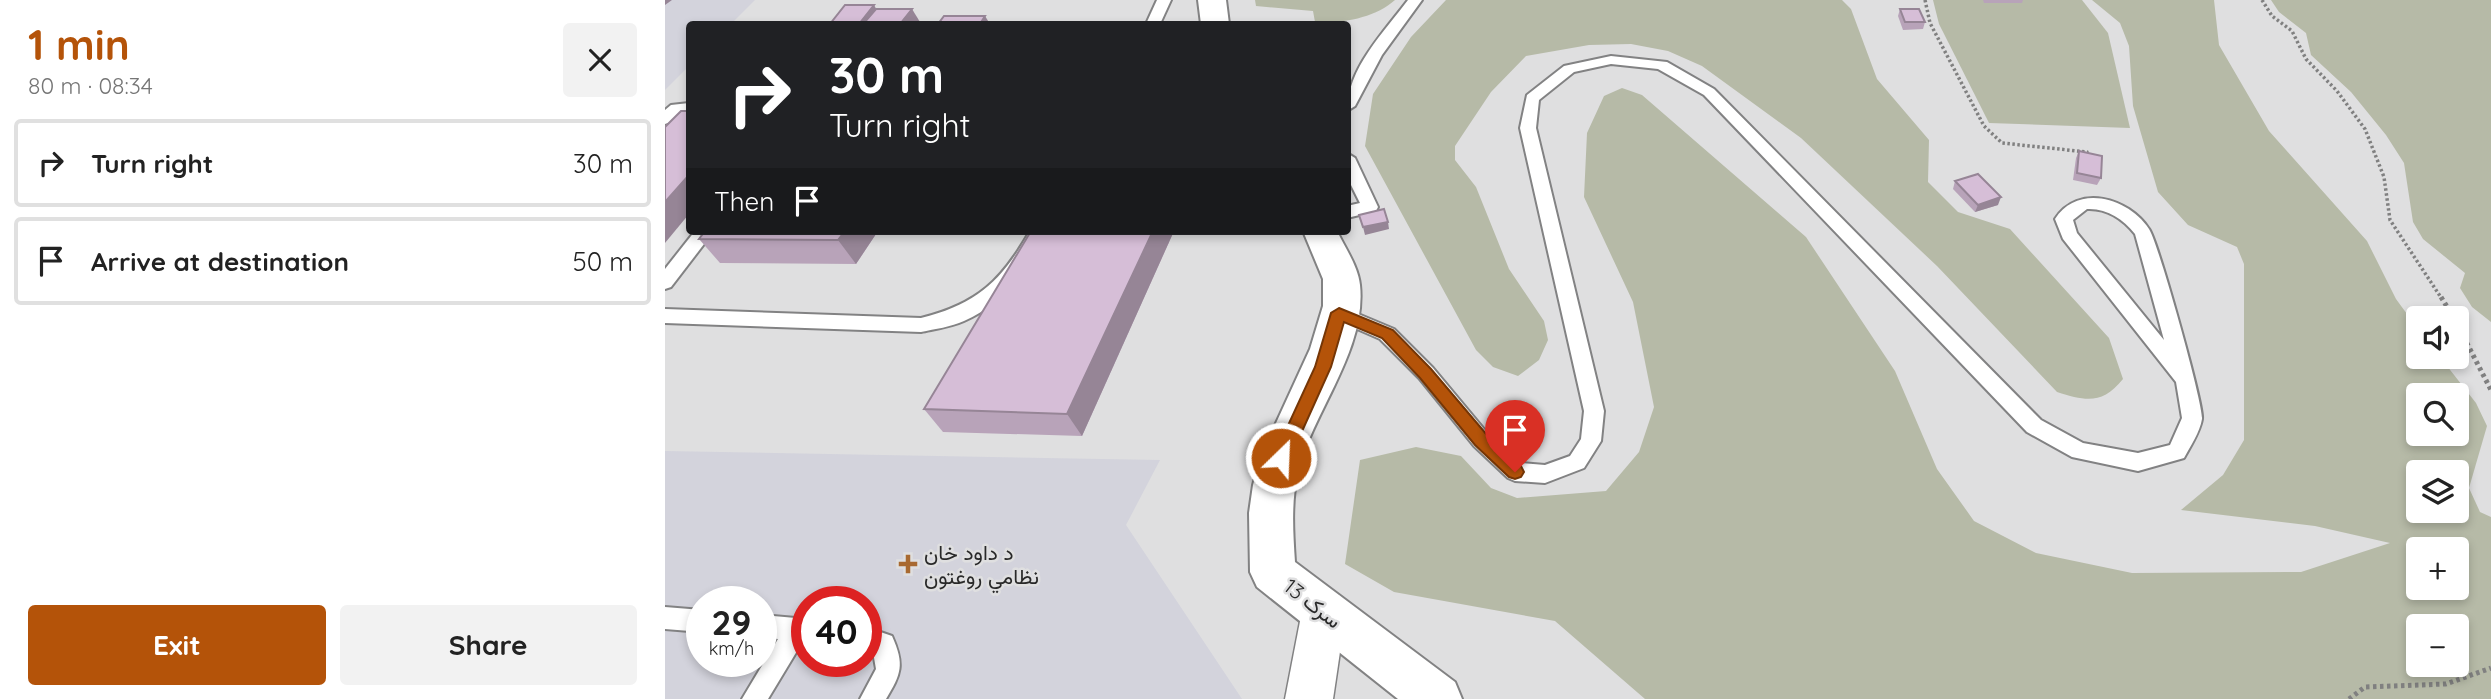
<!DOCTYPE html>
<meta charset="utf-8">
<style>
:root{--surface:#fff;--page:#f2f2f2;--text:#222;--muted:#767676;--line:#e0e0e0;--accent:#b45309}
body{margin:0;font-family:Quicksand,Vazirmatn,sans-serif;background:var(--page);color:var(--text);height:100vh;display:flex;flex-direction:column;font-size:26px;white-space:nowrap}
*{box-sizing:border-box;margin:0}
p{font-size:23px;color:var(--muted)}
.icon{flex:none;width:38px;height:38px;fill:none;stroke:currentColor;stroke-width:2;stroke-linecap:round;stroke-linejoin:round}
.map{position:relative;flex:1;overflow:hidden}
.details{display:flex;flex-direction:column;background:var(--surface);width:665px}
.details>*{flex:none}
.guide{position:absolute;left:21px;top:21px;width:665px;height:214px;border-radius:7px;box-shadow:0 4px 10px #0003;background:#202124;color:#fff;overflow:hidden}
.fabs{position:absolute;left:1741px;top:306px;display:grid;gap:14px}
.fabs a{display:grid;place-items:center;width:63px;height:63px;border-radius:7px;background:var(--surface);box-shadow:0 4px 10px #0003;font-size:35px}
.speed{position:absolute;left:21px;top:586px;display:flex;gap:14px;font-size:35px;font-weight:700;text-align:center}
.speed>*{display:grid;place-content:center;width:91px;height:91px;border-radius:50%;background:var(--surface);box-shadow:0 4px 10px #0003;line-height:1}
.speed small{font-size:18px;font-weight:400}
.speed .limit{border:10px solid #d22;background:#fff;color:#111}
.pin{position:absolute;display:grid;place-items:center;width:60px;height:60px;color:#fff;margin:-72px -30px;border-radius:50% 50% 50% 0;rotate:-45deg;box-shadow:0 0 7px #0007}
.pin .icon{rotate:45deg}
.me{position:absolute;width:77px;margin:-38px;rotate:24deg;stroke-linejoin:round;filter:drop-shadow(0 0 5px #0008)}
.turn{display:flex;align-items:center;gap:24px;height:147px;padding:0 28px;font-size:32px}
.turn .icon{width:91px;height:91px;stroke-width:2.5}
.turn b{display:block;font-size:49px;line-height:60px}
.then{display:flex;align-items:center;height:66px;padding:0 28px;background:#0003;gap:14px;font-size:26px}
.round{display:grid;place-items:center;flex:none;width:74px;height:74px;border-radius:7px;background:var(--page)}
.overview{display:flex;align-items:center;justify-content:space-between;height:119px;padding:0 28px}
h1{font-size:42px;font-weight:700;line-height:52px;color:var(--accent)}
.button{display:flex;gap:14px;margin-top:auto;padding:14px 28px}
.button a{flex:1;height:80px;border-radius:7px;background:var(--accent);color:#fff;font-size:28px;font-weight:700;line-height:80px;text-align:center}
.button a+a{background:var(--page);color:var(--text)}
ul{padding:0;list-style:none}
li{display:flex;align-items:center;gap:21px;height:88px;margin:0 14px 10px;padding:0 14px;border:4px solid var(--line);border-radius:7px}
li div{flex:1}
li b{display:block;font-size:26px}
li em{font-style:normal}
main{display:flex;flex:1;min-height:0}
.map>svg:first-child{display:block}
</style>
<main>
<section class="details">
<div class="overview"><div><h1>1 min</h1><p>80 m · 08:34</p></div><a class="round"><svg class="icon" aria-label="close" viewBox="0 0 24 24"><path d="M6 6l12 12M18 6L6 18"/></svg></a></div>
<ul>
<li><svg class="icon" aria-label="right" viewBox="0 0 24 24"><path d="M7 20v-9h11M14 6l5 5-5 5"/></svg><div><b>Turn right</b></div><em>30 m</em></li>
<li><svg class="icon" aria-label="arrive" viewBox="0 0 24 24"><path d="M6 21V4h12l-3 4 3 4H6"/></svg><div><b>Arrive at destination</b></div><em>50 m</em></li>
</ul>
<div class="button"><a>Exit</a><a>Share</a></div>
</section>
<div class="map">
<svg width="1826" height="699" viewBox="0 0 1826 699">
<rect width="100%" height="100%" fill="#dfdfe0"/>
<g fill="#d3d3dc" fill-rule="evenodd">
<polygon points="0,0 90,0 66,24 24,24 24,66 0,90"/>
<path d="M0 451 495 460 461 525 577 699H0ZM37 602H96V662H37ZM142 602H201V662H142Z"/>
</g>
<g fill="#b6baa7" fill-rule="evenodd">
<path d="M590 0H730C710 18 676 24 650 22L648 11 591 6Z"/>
<path d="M781 0H1177L1186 9 1212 79 1264 140 1263 182 1293 212 1345 229 1444 338 1458 379C1437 405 1421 401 1392 392L1272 266 1136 138 1037 66 1003 51 966 44 924 45 861 56 826 92 790 146V160L811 187 844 269 879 321 883 340 874 360 853 376 828 367 811 350 700 146 708 94 746 37Z"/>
<polygon points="1268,0 1417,0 1443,33 1465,128 1324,123 1274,24"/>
<path d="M1427 0H1549L1554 45 1604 131 1702 241 1731 299 1753 329 1754 357H1775L1811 403 1822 426 1804 488 1815 512 1826 517V699H980L890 621 729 592 680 564 695 460 751 447 796 456 826 488 852 498 941 491 974 452 989 407 968 302 919 197 922 133 939 96 957 88 977 95 1141 237 1230 371 1272 469 1309 521 1371 553 1467 573 1636 572 1725 543 1650 526 1516 510 1558 475 1579 440V264L1572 247 1523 225 1493 192 1468 106 1464 46 1455 23ZM1754 396H1792V434H1754ZM1792 472V511H1754V472ZM1754 550H1792V588H1754ZM1754 626H1792V665H1754Z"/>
<polygon points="1606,0 1826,0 1826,322 1807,307 1795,288 1800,273 1758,239 1748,222 1739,163 1721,135 1686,92 1646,55 1641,33 1614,12"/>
</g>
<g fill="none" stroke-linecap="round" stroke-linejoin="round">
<defs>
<g id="lane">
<polygon points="492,0 506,0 495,24 481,24"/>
<path d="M743 0H757L717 55 690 106 682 111C682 69 719 32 743 0Z"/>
<path d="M946 56 1002 62 1049 89 1376 420 1418 443 1473 453 1505 445 1517 418 1511 382 1398 239 1390 219C1413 183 1464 198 1484 229 1493 242 1539 406 1537 419 1535 432 1525 447 1519 458L1473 471 1407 457 1362 432 1039 95 993 69 946 64 909 72 874 100 871 128 939 411 936 441 919 468 880 483 850 481 843 478 809 446 754 378 715 339 667 318 665 313 667 308 674 306 729 329 768 368 823 434 855 463 880 465 905 456 916 439 919 411 855 128 862 95 899 66ZM1422 209C1442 208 1458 219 1470 234L1499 340 1412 233 1408 220Z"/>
<polygon points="24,103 24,113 15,113 6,122 0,124 0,110 6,105"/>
<polygon points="682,153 690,158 713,207 711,211 682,218 682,206 695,203 682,177"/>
<polygon points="30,231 49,231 6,287 0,289 0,269"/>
<path d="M365 231H383C361 269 340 303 299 321 286 327 270 329 256 332L0 323V309L256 318C313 304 337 280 365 231Z"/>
<polygon points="0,607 37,610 37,632 0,629"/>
<polygon points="96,615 142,619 142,641 138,641 103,699 77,699 113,639 96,637"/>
<path d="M201 627 227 636C240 665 236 674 221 699H195L211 669 208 652 201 649Z"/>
</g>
<polygon id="street" points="659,590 675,596 681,611 668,699 620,699 637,611 643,596"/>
<g id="secondary">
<polygon points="533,0 561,0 564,24 536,24"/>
<path d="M638 231H672C680 248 693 266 695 285 702 349 648 412 633 471 626 501 628 532 630 562L790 682 797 699H733L592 587 585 572 584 513 588 485 596 456 645 349 658 306V279Z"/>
</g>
</defs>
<use href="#lane" stroke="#828283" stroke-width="4"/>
<use href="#street" stroke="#828283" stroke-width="3"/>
<use href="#secondary" stroke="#828283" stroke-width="4"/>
<g stroke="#808080" stroke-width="3.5" stroke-dasharray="2.5 2.5" stroke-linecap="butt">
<polyline points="1260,0 1265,23 1319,126 1337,143 1422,152 1422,156"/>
<polyline points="1597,0 1607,16 1627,31 1641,59 1672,91 1700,129 1719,177 1725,220 1777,299"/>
</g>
<g stroke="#808080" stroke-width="5" stroke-dasharray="3.5 3.5" stroke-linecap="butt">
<polyline points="1776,297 1789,318"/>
<polyline points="1792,324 1826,390"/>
<polyline points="1684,699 1700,687 1781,684 1826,668"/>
</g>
<use href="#lane" fill="#fff" fill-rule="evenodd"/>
<use href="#street" fill="#fff" fill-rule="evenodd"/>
<use href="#secondary" fill="#fff" fill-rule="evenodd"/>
</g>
<g fill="#b8a3b9">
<polygon points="1318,0 1358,0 1357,3 1319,3"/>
<polygon points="1235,9 1260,22 1258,29 1238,30 1233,16"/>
<polygon points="1414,151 1436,178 1432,185 1408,180 1411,158"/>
<polygon points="1290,181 1333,205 1310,212 1288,189"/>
<polygon points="40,231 213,231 191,264 55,263 34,239"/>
<polygon points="366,231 509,231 417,436 278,432 259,409"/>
</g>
<g fill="#968596">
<polygon points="0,0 7,0 0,5"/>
<polygon points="209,5 217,19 213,24 194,24"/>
<polygon points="247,9 255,22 253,24 235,24"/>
<polygon points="320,16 325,24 315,24"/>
<polygon points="24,175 24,214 0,243 0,202"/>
<polygon points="1336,197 1333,205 1310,212 1313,205"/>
<polygon points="723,222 724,229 700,235 698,227"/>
<polygon points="180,231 213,231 191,264 173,240"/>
<polygon points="488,231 509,231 417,436 402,414"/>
</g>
<g fill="#d6bed7" stroke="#968596" stroke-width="2">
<polygon points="180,5 209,5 194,24 165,24"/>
<polygon points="211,9 247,9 235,24 198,24"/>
<polygon points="1235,9 1254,9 1260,22 1240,22"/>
<polygon points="279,16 320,16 315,24 273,24"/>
<polygon points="16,111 24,111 24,175 0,202 0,127"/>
<polygon points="1414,151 1437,156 1436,178 1412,173"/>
<polygon points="1313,174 1336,197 1313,205 1290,181"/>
<polygon points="719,209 723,222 698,227 694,215"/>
<polygon points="40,231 180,231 173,240 34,239"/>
<polygon points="366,231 488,231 402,414 259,409"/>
</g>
<polygon fill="#b45309" stroke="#753606" stroke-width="2" points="674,308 728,330 766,369 822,435 856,466 859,472 856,477 850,479 844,477 810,445 755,378 717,338 679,322 666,367 625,458 622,464 616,466 610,464 608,458 650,367 666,313"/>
<path fill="#a86930" stroke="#dfdfe0" stroke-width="2.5" d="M239.5 553.5h7v7h7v7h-7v7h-7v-7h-7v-7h7z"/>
<g text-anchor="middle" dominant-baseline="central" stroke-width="5" stroke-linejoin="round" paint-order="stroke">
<g font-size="21" fill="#292929" stroke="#dfdfe0" text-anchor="start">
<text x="259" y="552">د داود خان<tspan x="259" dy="24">نظامي روغتون</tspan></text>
</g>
<g font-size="21" fill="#292929" stroke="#dfdfe0">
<text transform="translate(648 603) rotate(38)">سرک 13</text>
</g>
</g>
</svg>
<div class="fabs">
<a><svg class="icon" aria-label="sound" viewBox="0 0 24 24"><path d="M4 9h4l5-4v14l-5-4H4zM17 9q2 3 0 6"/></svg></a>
<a><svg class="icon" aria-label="search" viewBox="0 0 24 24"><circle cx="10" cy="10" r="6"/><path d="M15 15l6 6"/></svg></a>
<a><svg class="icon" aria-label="layers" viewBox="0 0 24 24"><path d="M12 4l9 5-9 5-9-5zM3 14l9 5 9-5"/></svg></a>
<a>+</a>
<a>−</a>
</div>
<div class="speed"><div>29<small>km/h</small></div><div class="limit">40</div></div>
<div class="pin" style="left:850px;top:472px;background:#d93025"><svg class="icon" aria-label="arrive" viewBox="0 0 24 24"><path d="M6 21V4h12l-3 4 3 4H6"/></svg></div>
<svg class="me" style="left:616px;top:458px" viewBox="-20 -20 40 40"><circle r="17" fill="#b45309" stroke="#fff" stroke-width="3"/><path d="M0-11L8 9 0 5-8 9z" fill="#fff"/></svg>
<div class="guide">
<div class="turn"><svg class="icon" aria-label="right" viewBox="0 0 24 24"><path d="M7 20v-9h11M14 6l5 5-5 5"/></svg><div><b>30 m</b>Turn right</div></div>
<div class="then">Then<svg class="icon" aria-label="arrive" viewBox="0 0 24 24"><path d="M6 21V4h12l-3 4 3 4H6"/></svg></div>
</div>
</div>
</main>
